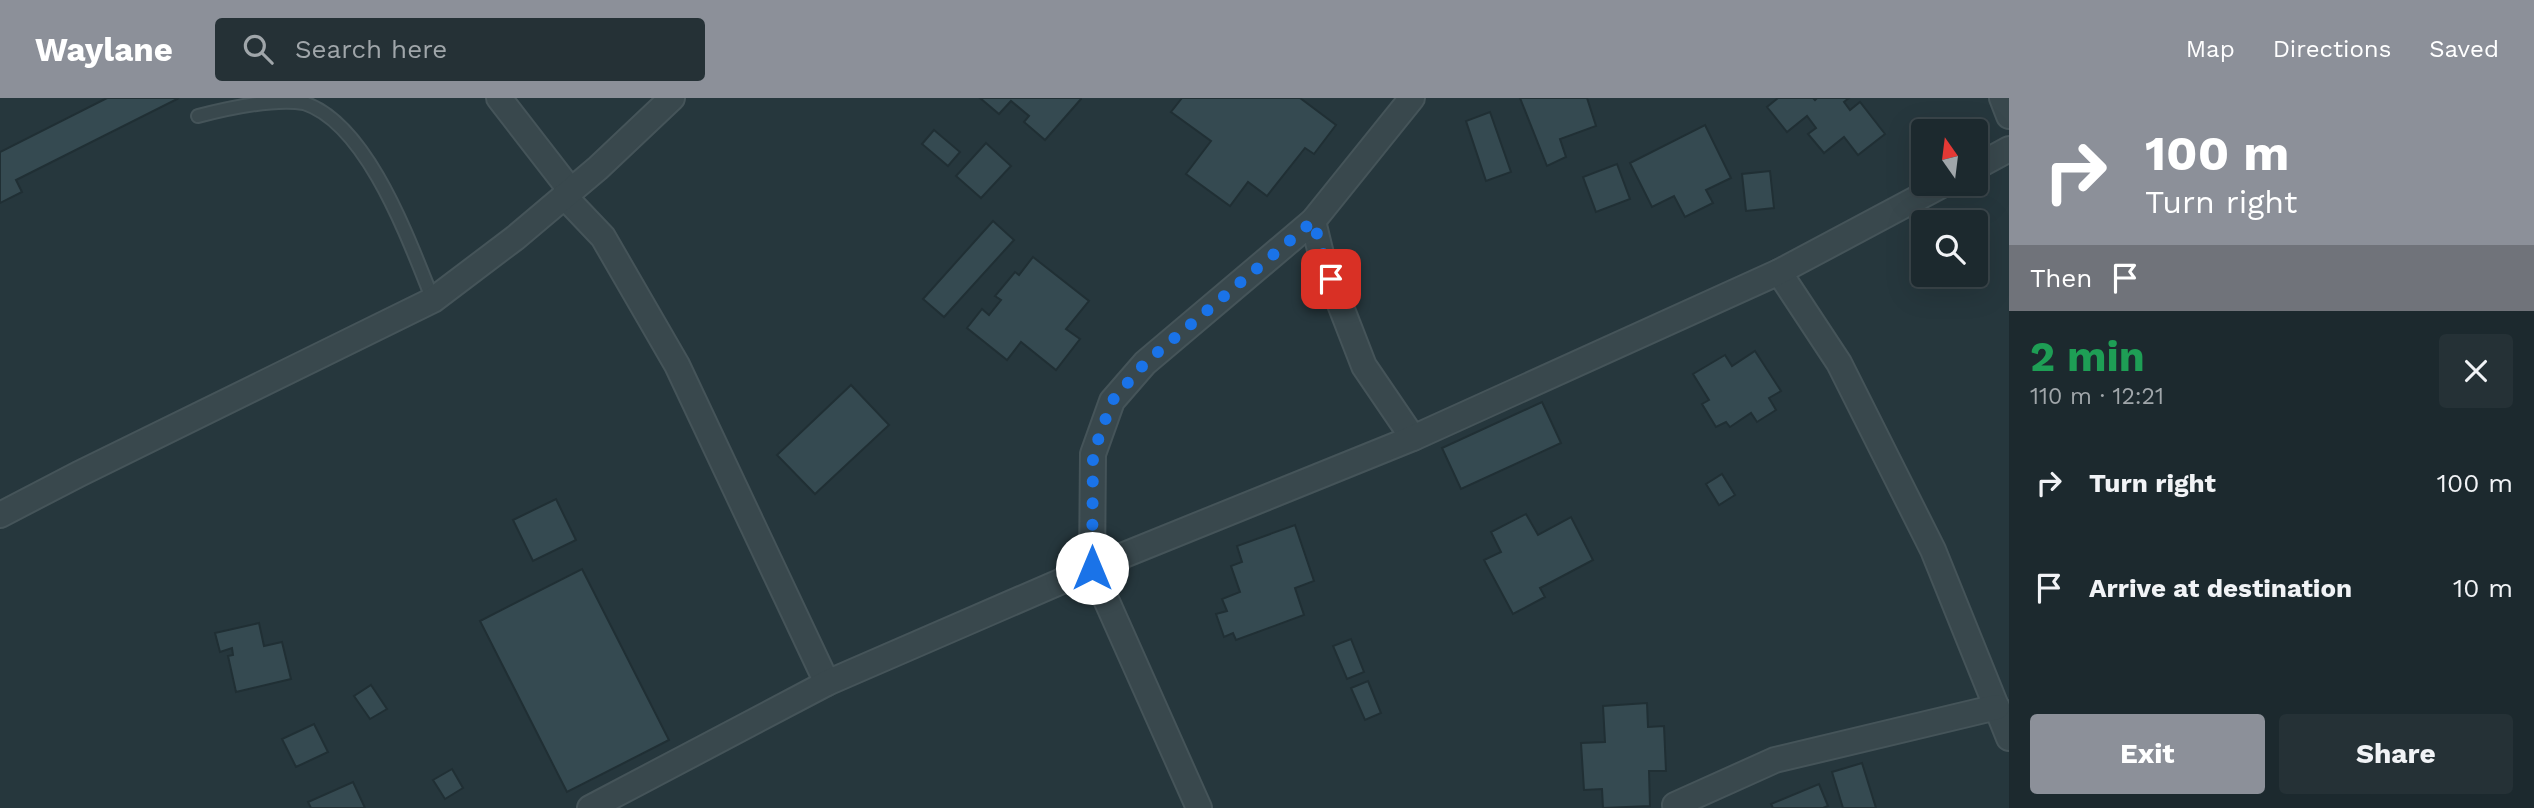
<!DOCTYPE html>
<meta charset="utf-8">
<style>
:root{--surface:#1c292e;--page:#253136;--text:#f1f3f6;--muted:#a0a6aa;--line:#3a454a;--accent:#8c9099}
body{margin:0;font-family:"Work Sans",sans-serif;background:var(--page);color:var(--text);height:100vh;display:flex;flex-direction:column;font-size:26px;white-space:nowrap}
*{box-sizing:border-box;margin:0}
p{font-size:23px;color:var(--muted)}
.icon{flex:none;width:38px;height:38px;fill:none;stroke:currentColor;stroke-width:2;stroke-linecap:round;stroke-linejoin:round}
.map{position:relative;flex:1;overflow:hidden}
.drawer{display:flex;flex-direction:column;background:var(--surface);width:525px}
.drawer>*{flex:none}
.top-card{background:#8c9099;color:#fff;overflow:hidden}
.needle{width:46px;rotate:346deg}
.tools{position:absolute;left:1911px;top:21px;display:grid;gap:14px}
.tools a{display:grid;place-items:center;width:77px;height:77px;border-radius:7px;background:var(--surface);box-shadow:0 7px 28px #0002,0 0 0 2px var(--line);font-size:35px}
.pin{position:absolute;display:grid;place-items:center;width:60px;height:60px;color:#fff;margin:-30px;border-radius:14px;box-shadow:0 4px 10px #0006}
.me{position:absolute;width:77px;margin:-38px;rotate:0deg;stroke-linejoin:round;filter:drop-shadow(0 0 5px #0008)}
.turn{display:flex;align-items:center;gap:24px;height:147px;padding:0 21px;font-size:32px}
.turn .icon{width:91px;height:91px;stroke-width:2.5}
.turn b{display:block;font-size:49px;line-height:60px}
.then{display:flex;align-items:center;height:66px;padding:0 21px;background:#0003;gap:14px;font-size:26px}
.round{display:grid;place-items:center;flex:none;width:74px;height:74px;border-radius:7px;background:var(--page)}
.head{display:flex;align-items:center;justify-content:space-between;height:119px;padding:0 21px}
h1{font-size:42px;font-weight:700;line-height:52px;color:#1e9e55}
.cta{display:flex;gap:14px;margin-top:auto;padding:14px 21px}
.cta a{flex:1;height:80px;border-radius:7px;background:var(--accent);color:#fff;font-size:28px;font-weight:700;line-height:80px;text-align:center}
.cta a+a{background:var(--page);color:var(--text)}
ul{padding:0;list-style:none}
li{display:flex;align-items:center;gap:21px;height:105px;padding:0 21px}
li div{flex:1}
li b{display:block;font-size:26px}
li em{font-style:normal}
header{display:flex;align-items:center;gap:42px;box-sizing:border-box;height:98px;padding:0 35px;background:var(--accent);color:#fff}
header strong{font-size:33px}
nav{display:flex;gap:38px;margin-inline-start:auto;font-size:24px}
.search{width:490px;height:63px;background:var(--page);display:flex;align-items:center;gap:18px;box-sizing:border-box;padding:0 24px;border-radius:7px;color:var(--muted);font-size:26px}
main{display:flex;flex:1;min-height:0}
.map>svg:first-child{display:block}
</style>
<header>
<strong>Waylane</strong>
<div class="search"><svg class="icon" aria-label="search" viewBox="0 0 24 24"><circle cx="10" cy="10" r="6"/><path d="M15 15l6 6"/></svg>Search here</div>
<nav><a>Map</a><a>Directions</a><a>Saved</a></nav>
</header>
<main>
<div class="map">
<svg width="2009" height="710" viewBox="0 0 2009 710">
<rect width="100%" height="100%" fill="#26373d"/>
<g fill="#354a51" stroke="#202f34" stroke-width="2">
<polygon points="107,0 179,0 16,82 22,94 0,105 0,54"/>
<polygon points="980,0 1081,0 1081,1 1045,42 1024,24 1029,18 1011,3 999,16"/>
<polygon points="1182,0 1300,0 1336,27 1314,56 1305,50 1267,98 1248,84 1230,108 1186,76 1211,43 1171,14"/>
<polygon points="1520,0 1587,0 1596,28 1560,41 1566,59 1547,68"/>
<polygon points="1778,0 1813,0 1815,2 1817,0 1849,0 1844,4 1850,12 1860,4 1885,36 1858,57 1844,39 1824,55 1808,36 1816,30 1807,18 1787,34 1767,9"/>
<polygon points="1490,14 1511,74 1486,83 1466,23"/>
<polygon points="1705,27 1731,80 1706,92 1713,105 1685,119 1674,98 1652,109 1630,65"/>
<polygon points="934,32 960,54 948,68 922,46"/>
<polygon points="986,45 1011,68 981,100 956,78"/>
<polygon points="1617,66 1630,101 1596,114 1583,79"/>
<polygon points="1770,73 1774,110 1746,113 1742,76"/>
<polygon points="993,123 1014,142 944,219 923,201"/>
<polygon points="1033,159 1089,203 1066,231 1080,241 1056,272 1021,244 1007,262 967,230 982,211 989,217 1001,202 995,198 1015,174 1019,177"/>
<polygon points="1755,253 1781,293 1769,300 1776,312 1757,324 1751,315 1730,329 1726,324 1716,329 1702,306 1709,302 1693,276 1725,257 1732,268"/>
<polygon points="851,287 889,327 815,396 777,357"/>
<polygon points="1542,304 1561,345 1461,391 1442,350"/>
<polygon points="1722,376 1735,397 1719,407 1706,386"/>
<polygon points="556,401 576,442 533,463 513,422"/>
<polygon points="1526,416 1538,437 1571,419 1593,462 1540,490 1545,499 1513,516 1484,462 1501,454 1491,434"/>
<polygon points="1295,427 1314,483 1295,490 1304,517 1236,542 1233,535 1224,539 1216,516 1227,513 1222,501 1240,494 1231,468 1242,464 1237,448"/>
<polygon points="582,471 669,642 567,694 480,523"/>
<polygon points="259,525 264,548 282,544 291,581 236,594 228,558 233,557 232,550 220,554 215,535"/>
<polygon points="1351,541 1364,574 1347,581 1333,548"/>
<polygon points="1368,583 1381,615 1365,622 1351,590"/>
<polygon points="371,587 387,611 370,621 354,598"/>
<polygon points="1647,605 1648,629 1664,628 1666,673 1649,673 1650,708 1603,710 1602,691 1584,692 1581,645 1605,644 1603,608"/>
<polygon points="314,626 328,654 296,669 282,641"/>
<polygon points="1862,665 1876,710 1843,710 1832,674"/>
<polygon points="452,671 463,690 445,701 433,682"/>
<polygon points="353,684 365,710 311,710 308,704"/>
<polygon points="1819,686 1828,708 1823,710 1773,710 1771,706"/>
</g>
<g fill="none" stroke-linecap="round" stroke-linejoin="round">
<defs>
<path id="service" d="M198 18C229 10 273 0 304 5 368 26 409 143 433 202"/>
<g id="minor">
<polyline points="499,0 571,93"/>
<polyline points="2002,0 2009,18"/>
<polyline points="1976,69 2009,51"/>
<polyline points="564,98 603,139 677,267 827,585"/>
<polyline points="1313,123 1322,160 1364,268 1413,340"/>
<polyline points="1779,174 1839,265 1933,452 2009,640"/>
<polyline points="0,417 79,376 433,202 515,140 598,70 672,0"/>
<polyline points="1675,707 1775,662 1997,609"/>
<polyline points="590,710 827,585 1092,470 1413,340 1779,174 1944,86"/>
<polyline points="1199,710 1092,470 1093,356 1112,303 1145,265 1313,123 1412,0"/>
</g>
</defs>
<use href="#service" stroke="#455459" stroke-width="16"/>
<use href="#minor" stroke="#455459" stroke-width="28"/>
<use href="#service" stroke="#39484d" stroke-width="12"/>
<use href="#minor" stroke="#39484d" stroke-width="24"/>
</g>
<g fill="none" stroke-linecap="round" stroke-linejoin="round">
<polyline stroke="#1a73e8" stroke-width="12" stroke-dasharray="0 21.6" points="1092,470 1093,356 1112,303 1145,265 1313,123 1331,181"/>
</g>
</svg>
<div class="tools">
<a><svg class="needle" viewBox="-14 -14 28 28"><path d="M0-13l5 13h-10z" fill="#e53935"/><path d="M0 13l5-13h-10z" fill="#a0a6aa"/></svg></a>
<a><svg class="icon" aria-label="search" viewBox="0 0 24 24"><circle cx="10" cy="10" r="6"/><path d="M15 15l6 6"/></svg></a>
</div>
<div class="pin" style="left:1331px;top:181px;background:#d93025"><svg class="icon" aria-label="arrive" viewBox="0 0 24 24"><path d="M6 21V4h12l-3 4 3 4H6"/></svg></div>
<svg class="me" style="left:1092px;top:470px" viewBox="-20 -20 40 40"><circle r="19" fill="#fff"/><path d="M0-13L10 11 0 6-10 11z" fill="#1a73e8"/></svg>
</div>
<section class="drawer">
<div class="top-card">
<div class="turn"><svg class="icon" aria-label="right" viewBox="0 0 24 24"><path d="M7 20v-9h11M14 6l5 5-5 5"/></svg><div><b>100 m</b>Turn right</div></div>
<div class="then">Then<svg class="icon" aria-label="arrive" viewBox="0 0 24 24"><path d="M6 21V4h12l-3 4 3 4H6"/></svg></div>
</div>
<div class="head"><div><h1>2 min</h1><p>110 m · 12:21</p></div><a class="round"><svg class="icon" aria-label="close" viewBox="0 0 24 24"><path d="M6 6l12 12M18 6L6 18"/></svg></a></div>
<ul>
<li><svg class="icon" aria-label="right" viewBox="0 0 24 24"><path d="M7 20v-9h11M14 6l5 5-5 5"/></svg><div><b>Turn right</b></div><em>100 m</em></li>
<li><svg class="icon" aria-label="arrive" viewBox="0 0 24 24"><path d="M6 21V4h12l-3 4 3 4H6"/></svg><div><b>Arrive at destination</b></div><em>10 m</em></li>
</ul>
<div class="cta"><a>Exit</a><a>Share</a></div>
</section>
</main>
